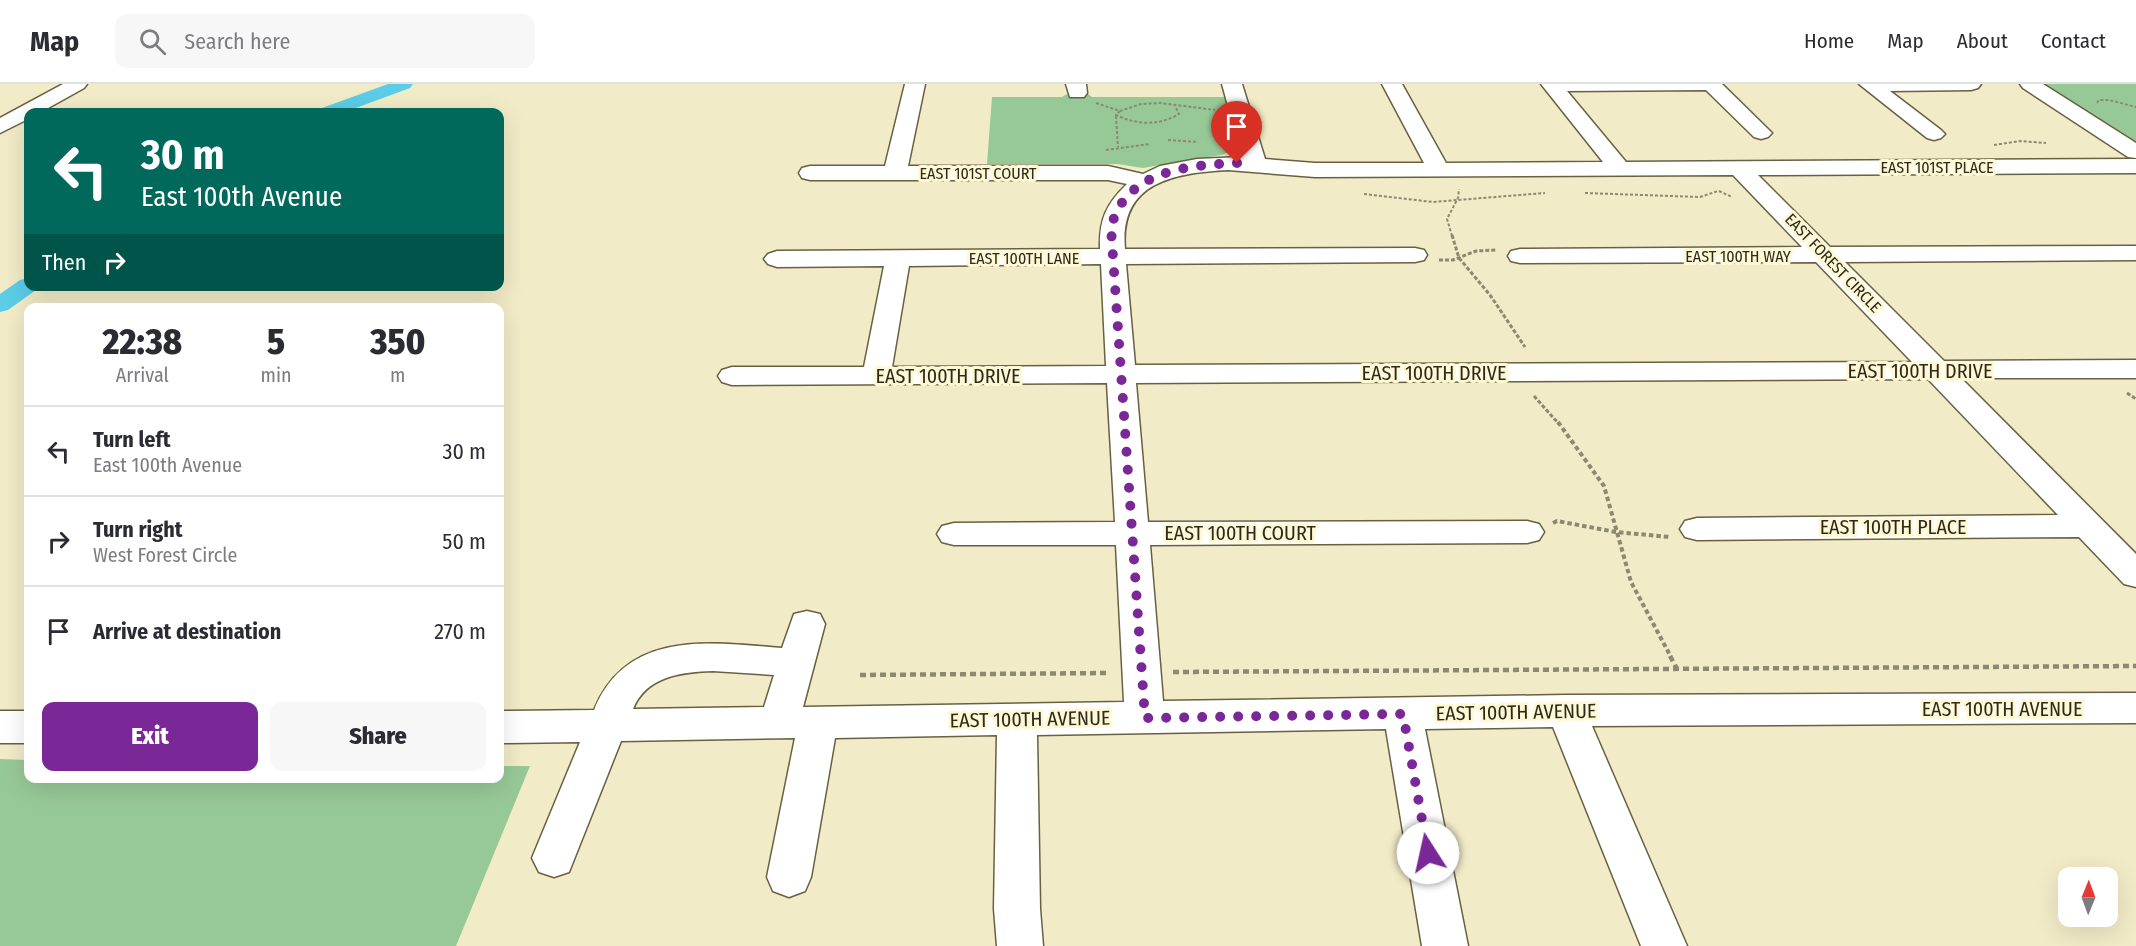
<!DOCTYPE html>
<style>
:root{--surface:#fff;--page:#f7f7f7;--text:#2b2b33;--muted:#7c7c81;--line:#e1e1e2;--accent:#7a2898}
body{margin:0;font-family:"Fira Sans Condensed",sans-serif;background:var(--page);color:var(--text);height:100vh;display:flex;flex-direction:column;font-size:22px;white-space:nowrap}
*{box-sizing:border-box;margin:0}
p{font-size:20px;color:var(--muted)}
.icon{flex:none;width:33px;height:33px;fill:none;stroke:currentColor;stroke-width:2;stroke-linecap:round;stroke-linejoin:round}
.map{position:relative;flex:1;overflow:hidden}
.details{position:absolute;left:24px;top:219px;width:480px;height:480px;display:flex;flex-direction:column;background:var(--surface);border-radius:12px;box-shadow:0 6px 24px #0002}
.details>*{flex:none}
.hud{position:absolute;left:24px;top:24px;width:480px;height:183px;border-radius:12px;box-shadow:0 6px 24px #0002;background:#00695c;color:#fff;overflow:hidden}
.needle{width:39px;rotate:1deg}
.controls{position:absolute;left:2058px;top:783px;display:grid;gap:12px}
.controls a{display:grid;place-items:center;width:60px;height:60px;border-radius:12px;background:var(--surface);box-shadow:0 6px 24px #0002;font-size:30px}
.pin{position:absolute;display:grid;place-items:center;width:51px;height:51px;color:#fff;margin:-62px -26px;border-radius:50% 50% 50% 0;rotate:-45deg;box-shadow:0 0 6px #0007}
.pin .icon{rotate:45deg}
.me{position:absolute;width:66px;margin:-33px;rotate:350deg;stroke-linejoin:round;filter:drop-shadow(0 0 4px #0008)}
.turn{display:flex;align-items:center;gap:21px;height:126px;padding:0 18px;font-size:27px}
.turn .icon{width:78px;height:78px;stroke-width:2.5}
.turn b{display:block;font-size:42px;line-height:51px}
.then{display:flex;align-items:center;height:57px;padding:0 18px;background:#0003;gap:12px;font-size:22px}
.eta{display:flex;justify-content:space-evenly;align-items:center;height:102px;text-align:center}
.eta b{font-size:36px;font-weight:800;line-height:42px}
.button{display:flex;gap:12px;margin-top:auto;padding:12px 18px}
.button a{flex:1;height:69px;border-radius:12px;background:var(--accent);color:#fff;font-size:24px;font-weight:800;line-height:69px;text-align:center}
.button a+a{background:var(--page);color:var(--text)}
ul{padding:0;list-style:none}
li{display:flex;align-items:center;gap:18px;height:90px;padding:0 18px;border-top:2px solid var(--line)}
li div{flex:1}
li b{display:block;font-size:22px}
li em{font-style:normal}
header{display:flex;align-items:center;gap:36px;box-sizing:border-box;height:84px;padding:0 30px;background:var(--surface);border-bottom:2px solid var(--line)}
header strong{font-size:28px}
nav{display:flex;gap:33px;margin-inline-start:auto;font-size:21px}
.search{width:420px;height:54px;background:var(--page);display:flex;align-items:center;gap:15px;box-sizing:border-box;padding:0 21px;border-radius:12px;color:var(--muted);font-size:22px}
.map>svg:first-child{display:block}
</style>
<header>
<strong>Map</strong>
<div class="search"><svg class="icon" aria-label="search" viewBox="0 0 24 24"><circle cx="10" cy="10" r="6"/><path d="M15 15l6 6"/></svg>Search here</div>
<nav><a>Home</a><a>Map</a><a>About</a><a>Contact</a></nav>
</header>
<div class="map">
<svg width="2136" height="862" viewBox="0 0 2136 862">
<rect width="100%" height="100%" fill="#f2ebc8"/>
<g fill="#97c996">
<polygon points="2041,0 2136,0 2136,60"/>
<polygon points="1067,10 1088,10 1092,13 1225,13 1237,66 1221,71 1143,84 1117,80 987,80 992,13 1062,13"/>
<polygon points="0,675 28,676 28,694 500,694 500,682 530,682 456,862 0,862"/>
</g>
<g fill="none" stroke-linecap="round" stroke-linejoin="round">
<g fill="#5ccde7" fill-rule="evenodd">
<polygon points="388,0 413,0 410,4 345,28 320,28 322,24"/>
<polygon points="28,194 28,202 39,202 36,206 8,226 0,228 0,210 20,196"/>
</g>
<defs>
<g id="minor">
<polygon points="63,0 87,0 84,4 41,28 28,28 28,35 0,49 0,34"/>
<path d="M905 0H925L908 82H1108L1143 90 1160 82 1197 75 1242 73 1222 0H1242L1265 75 1315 79H1424L1382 0H1402L1446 79 1603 78 1541 0H1722L1772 49 1768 53 1761 55 1754 53 1706 6 1567 7 1626 78 2136 75V89L1758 91 1830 163 2136 162V176L1845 178 1944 277 2136 276V294H1961L2136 470V503L2124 500 2079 453 1697 456 1685 453 1680 445 1685 437 1697 434 2058 431 1928 295 1136 299 1148 438 1527 437 1539 440 1544 448 1539 456 1527 459 1150 461 1163 617 1566 611 2136 609V639L1592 642 1687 862H1641L1553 643 1425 645 1468 862H1422L1386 645 1037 651 1040 825 1043 862H997L994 825 997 651 835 654 811 793 805 807 789 813 773 807 767 793 795 654 621 657 569 788 554 793 539 788 532 774 580 658 500 659V627L594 626C627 545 710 558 782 564L794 530 807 527 820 530 825 540 803 623 1124 618 1116 461H954L942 458 937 450 942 442 954 439 1115 438 1107 299 732 301 722 298 718 292 722 286 732 283H864L884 182 777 183 768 180 764 175 768 170 777 167 1100 165C1099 136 1106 120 1127 100L1108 96H810L802 94 799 89 802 84 810 82H885ZM1228 86 1315 93 1733 91 1802 163 1520 165 1511 167 1508 172 1511 177 1520 179 1816 178 1912 278 1135 281 1126 180 1415 178 1424 176 1427 171 1424 166 1415 164 1125 165C1119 98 1174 89 1228 86ZM1101 180 1106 282 892 283 909 182ZM713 587 774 591 764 623 633 625C646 592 682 588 713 587Z"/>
<polygon points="1066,0 1086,0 1087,9 1084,13 1070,13"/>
<polygon points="1859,0 1981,0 1978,4 1971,6 1890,7 1941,46 1945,50 1941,54 1934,56 1927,54"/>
<polygon points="2020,0 2043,0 2136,59 2136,74 2128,73 2023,4"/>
<rect x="0" y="627" width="28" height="32"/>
</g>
</defs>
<use href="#minor" stroke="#676142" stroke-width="3"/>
<g stroke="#8d8870" stroke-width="2" stroke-dasharray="3 2" stroke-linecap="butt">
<polyline points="1096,19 1120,27 1141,20 1160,19 1215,26"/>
<polyline points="2097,19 2099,16 2109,16 2136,23"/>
<path d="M1120 27 1116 31C1137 41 1159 42 1179 30L1175 22"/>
<polyline points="1116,32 1118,63"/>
<polyline points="1168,56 1198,58"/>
<polyline points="1994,61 2020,57 2046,59"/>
<polyline points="1106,66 1150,60"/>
<polyline points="1719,107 1732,113"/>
<polyline points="1585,109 1700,113 1718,107"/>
<polyline points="1364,110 1433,118 1545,109"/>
<polyline points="1452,152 1447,135 1458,114 1459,105"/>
</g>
<g stroke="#8d8870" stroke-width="3" stroke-dasharray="4 2" stroke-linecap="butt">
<polyline points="1452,151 1459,174 1490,211 1525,263"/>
<polyline points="1439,176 1453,176 1476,167 1496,166"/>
<polyline points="2127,309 2136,315"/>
<polyline points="1534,312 1559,340"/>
</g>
<g stroke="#8d8870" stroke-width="4" stroke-dasharray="4.5 3" stroke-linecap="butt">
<polyline points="1558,338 1604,402 1631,498 1671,573"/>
<polyline points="1553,439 1557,437 1616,448 1670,453"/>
</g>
<g stroke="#8d8870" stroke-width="4.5" stroke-dasharray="6 4" stroke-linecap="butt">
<polyline points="1670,572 1677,585"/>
<polyline points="1173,588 2136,582"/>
<polyline points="860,591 1108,589"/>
</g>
<use href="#minor" fill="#fff" fill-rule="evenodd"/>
</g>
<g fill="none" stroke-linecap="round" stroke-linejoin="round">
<path stroke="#7a2898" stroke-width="10" stroke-dasharray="0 18" d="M1237 79C1188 81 1124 87 1111 144L1145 634 1403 630 1428 769"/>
</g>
<g text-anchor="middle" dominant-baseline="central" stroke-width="6" stroke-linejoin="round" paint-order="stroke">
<g font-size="16" fill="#2d2a1d" stroke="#fff8d5">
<text x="1937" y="83">EAST 101ST PLACE</text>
<text x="978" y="89">EAST 101ST COURT</text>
<text x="1738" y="172">EAST 100TH WAY</text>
<text x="1024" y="174">EAST 100TH LANE</text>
<text transform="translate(1833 179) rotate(46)">EAST FOREST CIRCLE</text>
</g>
<g font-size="20" fill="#2d2a1d" stroke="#fff8d5">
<text x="1920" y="287">EAST 100TH DRIVE</text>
<text x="1434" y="289">EAST 100TH DRIVE</text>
<text x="948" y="292">EAST 100TH DRIVE</text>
<text x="1893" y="443">EAST 100TH PLACE</text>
<text x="1240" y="449">EAST 100TH COURT</text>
<text x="2002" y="625">EAST 100TH AVENUE</text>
<text transform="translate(1516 628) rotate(-1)">EAST 100TH AVENUE</text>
<text transform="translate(1030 635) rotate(-1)">EAST 100TH AVENUE</text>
</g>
</g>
</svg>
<div class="controls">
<a><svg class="needle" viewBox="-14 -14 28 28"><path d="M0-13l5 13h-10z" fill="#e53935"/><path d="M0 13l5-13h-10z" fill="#7c7c81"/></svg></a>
</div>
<div class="pin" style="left:1237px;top:79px;background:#d93025"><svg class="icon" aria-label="arrive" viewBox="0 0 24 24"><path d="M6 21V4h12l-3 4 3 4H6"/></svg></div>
<svg class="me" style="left:1428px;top:769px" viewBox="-20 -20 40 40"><circle r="19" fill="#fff"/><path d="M0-13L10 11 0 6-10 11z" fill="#7a2898"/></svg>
<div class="hud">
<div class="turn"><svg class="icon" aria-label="left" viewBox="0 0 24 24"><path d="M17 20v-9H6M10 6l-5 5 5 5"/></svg><div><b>30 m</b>East 100th Avenue</div></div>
<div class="then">Then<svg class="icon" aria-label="right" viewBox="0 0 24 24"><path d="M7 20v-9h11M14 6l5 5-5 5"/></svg></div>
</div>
<section class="details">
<div class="eta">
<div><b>22:38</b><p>Arrival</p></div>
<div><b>5</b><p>min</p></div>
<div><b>350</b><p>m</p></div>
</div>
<ul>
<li><svg class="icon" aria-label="left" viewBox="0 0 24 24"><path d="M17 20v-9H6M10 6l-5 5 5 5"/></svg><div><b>Turn left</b><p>East 100th Avenue</p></div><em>30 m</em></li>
<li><svg class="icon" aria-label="right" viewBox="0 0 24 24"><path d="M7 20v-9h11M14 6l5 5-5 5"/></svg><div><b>Turn right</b><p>West Forest Circle</p></div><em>50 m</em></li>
<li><svg class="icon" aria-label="arrive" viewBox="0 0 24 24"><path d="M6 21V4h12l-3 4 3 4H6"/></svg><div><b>Arrive at destination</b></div><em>270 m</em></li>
</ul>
<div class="button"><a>Exit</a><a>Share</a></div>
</section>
</div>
